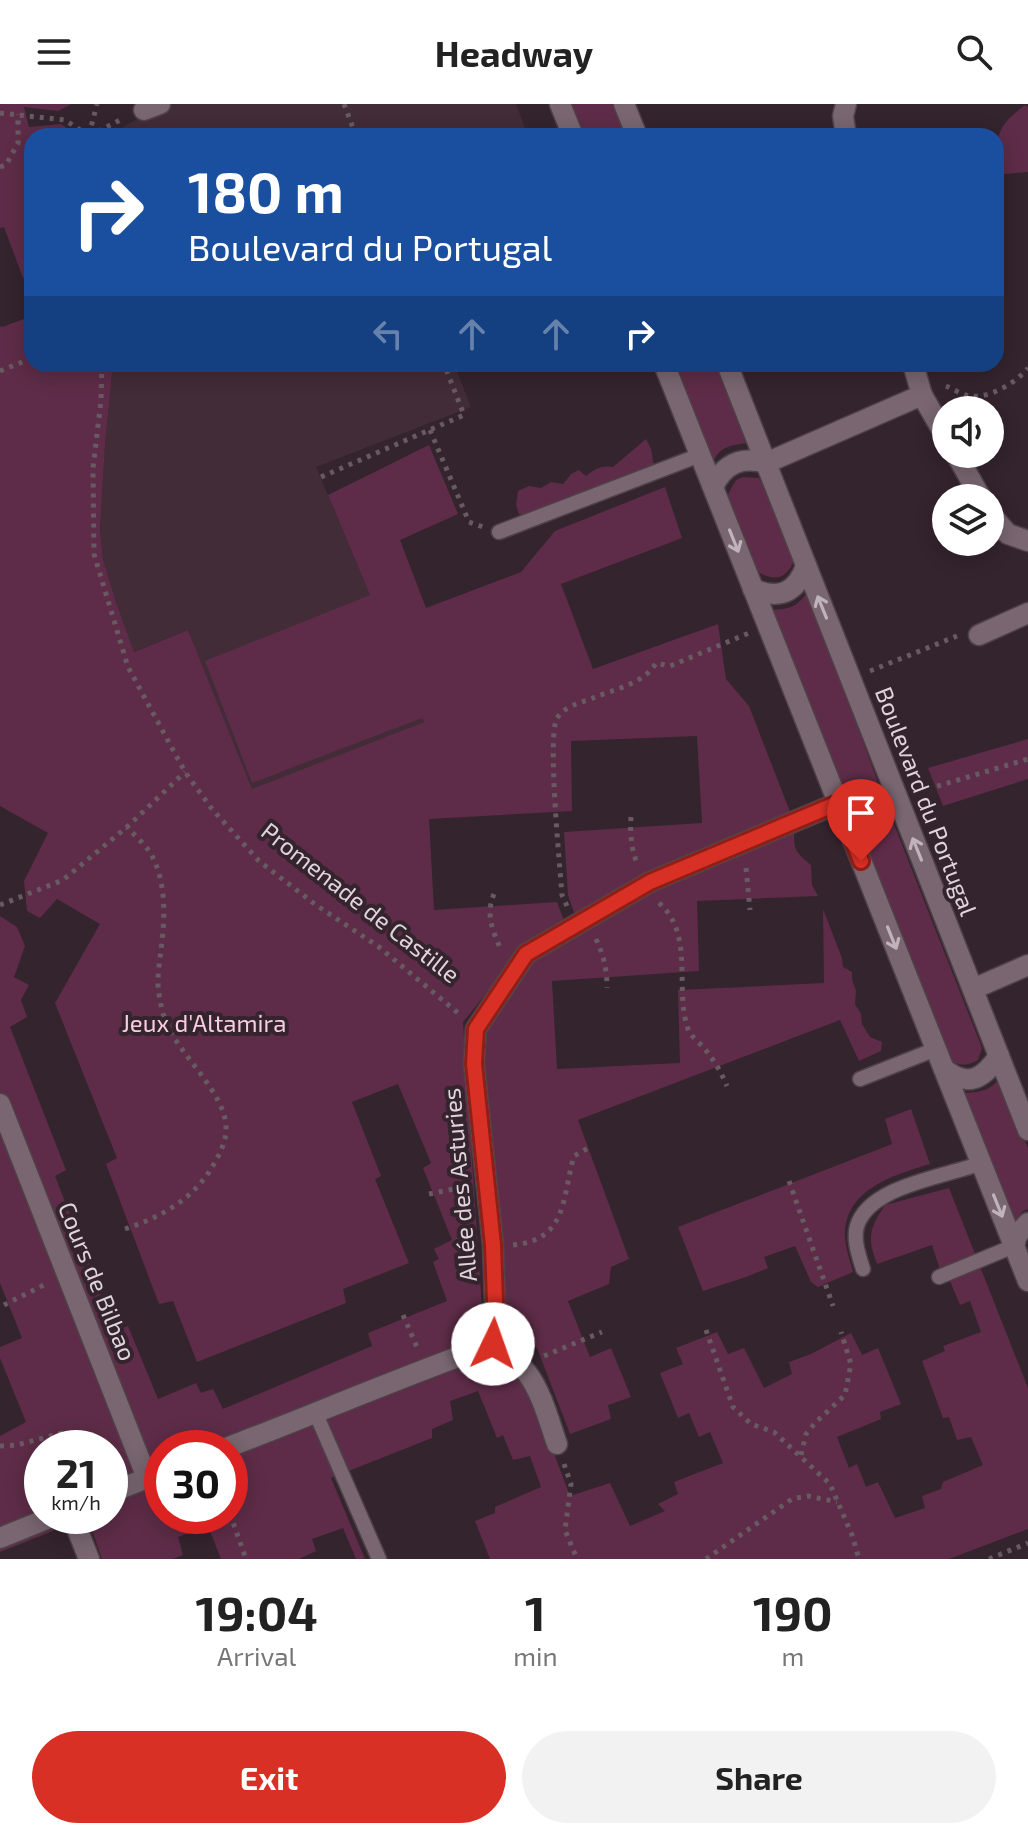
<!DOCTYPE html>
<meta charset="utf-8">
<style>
:root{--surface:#fff;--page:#f2f2f2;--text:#222;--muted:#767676;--accent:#d93025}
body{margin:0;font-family:"Exo 2",sans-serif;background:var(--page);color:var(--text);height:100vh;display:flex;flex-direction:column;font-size:30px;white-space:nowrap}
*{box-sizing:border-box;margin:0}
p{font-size:26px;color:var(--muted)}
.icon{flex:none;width:44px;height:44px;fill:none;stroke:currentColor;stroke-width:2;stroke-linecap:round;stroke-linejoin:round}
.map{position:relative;height:1455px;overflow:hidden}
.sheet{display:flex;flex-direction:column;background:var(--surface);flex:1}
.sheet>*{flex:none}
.banner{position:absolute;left:24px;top:24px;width:980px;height:244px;border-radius:24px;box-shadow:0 4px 20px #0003;background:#1a4fa0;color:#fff;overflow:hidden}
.tools{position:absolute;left:932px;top:292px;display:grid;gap:16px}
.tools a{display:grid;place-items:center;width:72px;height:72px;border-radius:50%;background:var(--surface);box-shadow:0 4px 20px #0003;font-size:40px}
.speed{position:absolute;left:24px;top:1326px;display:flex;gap:16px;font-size:40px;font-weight:700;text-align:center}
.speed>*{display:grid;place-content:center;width:104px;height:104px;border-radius:50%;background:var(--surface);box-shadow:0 4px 20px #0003;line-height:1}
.speed small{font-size:20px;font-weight:400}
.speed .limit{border:12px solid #d22;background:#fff;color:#111}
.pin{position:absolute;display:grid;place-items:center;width:68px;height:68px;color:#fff;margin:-82px -34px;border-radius:50% 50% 50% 0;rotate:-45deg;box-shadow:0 0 8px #0007}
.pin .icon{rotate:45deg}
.me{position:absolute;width:88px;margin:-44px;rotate:3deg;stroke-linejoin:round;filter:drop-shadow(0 0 6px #0008)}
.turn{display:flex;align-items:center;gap:28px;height:168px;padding:0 32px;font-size:36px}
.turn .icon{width:104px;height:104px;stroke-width:2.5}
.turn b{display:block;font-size:56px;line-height:68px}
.lanes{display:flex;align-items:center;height:76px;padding:0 32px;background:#0003;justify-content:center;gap:40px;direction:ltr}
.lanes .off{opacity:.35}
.eta{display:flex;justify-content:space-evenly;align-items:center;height:136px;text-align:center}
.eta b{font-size:48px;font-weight:700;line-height:56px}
.button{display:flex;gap:16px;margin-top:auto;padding:16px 32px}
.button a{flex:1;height:92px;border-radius:48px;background:var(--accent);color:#fff;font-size:32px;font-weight:700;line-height:92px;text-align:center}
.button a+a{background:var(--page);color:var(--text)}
header{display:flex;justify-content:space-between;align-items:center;height:104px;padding:0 32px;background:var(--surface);font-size:36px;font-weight:700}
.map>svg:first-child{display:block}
</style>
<header><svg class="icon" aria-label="menu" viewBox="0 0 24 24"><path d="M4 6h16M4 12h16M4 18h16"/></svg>Headway<svg class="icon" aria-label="search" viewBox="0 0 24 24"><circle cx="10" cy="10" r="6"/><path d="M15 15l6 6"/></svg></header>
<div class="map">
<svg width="1028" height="1455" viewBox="0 0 1028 1455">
<rect width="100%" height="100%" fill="#34242d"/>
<g fill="#422c37">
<polygon points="142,0 516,0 528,32 108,32 139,14"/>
<polygon points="113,260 454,260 471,303 316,363 424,618 252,686 188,526 133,548 116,498 103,455 100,425 105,341"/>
</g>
<g fill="#5e2c48">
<polygon points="0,0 71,0 58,7 24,3 29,23 61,20 78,32 32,32 32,172 23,174 4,123 0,124"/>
<polygon points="571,0 615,0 627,32 583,32"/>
<path d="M1025 1 1028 3V68L1005 70 996 64C996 31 997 22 1025 1Z"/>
<polygon points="32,212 32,260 113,260 105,341 100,425 103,455 116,498 134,548 188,526 252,685 424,618 422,614 252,679 205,557 370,491 328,391 429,341 458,410 400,436 426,504 521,468 555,427 665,383 682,434 561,480 593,565 718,520 726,575 749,602 792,713 576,814 568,791 564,728 702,719 697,632 571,637 572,707 429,715 434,806 557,798 565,819 524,843 463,918 484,1235 208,1344 162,1344 162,1362 110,1382 110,1344 42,1344 42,1412 65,1412 53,1427 0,1448 0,1332 26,1318 0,1254 0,1243 22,1234 0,1179 0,812 17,823 25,842 14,873 29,881 21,896 27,913 10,923 66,1066 55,1072 115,1226 128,1222 158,1295 196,1279 201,1289 213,1285 223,1305 372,1242 368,1229 447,1197 433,1158 439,1155 434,1145 452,1136 423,1064 431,1059 398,980 352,998 381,1072 375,1075 409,1159 343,1185 346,1199 197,1258 173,1197 159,1200 106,1060 117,1054 55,899 100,820 57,795 40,814 27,807 24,777 48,729 0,702 0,222 2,223"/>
<path d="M675 260H717L748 339C734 341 719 342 714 357Z"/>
<path d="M646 335 651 345 654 363 533 411 519 410 516 401 518 387 529 382 541 384 551 378 563 380 571 370 579 366 586 372C595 365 601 361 613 363Z"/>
<path d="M743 373 759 374 765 384 794 456C788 474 774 479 757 467L727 392 736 376Z"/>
<path d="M806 490 837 567 886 700 982 944 978 956C967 962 962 962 950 957L771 506C788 505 796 504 806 490Z"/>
<polygon points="1028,635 1028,675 943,702 928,664"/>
<path d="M795 725C792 744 796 749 811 761L812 781 818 792 697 797 699 867 552 877 557 965 680 959 678 886 824 879 823 805 842 854 843 863 852 868V875L856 887 855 900 861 910 862 920 870 933 882 938 881 947 859 957 840 916 578 1016 629 1155 611 1163 609 1180 568 1197 590 1253 611 1244 631 1293 608 1301 611 1315 570 1330 537 1244 505 1225 500 1134 480 960 482 926 531 854 655 782Z"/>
<path d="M999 975 1028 1044V1105L1023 1107 1014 1118 962 989C978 988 989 988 999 975Z"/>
<path d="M911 1005 930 1060C894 1071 845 1085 845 1131 845 1143 850 1156 853 1168L818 1183 811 1178 795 1142 764 1153 768 1164 746 1173 703 1187 678 1123 892 1040 885 1015Z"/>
<path d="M949 1084 1028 1284V1425L949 1455H490L475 1417 495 1409V1403L541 1383 530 1352 513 1356 503 1331 497 1334 478 1287 450 1297 453 1316 432 1325V1334L331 1374 365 1455H356L343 1424 312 1435 316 1447 299 1455H221L208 1422 178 1433 183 1451 173 1455H102L87 1412H110V1399L162 1378V1412H230V1350L488 1249 529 1283 570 1392 610 1379 630 1422 665 1407 658 1400 678 1390 674 1378 723 1359 710 1328 699 1333 689 1309 678 1314 660 1269 683 1260 676 1244 717 1228 728 1250 744 1244 764 1284 792 1270 789 1258 811 1250 851 1229 862 1251 878 1244 901 1300 880 1308 881 1315 837 1333 849 1364 857 1360 866 1383 878 1378 895 1414 925 1404 922 1392 941 1385 943 1378 983 1361 971 1333 957 1336 949 1313 943 1314 922 1257 945 1247 943 1242 981 1228 970 1197 960 1201 950 1177 944 1178 932 1141 877 1160C867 1134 869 1125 885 1101Z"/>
</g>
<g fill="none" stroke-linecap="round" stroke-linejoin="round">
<defs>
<g id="service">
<polyline points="499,428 700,351"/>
<polyline points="860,975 936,945"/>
<path d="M863 1165C859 1152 853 1136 857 1122 870 1081 946 1073 981 1059"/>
<polyline points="939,1173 1014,1142"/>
<polyline points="316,1310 379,1455"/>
</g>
<g id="minor">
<polyline points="846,0 843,12 846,32"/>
<polyline points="144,6 160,0"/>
<polyline points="913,260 922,291 946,333"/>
<polyline points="956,350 981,394"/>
<path d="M713 383C724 360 741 352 766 359L922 291"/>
<polyline points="990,410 1008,430 1028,437"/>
<path d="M753 485C779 496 796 489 806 462"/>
<polyline points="979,531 1028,509"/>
<polyline points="973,885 1028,861"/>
<path d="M944 965C968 984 983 975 999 952"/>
<polyline points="0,1000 147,1374"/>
<polyline points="1014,1142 1017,1131 1028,1119"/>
<path d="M493 1240C504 1249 518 1258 527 1269 542 1289 549 1317 557 1340"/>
<path d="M226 1344C315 1310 403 1272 493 1240L495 1197 493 1141 474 960 476 925 526 850 650 778 838 699"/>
<polyline points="110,1389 162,1368"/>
<polyline points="72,1412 89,1455"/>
<polyline points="0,1434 54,1412"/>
</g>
<g id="tertiary">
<polyline points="560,0 573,32"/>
<polyline points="624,0 637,32"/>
<polyline points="664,260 1028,1177"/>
<polyline points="727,260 1028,1026"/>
</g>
</defs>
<use href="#service" stroke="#4e4148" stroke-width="17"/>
<use href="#minor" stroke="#4e4148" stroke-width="23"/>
<use href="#tertiary" stroke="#4e4148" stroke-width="23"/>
<g stroke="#685a61" stroke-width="5" stroke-dasharray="4 6" stroke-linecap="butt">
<polyline points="344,0 356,32"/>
<polyline points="0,9 65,16 89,32"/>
<polyline points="89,31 97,0"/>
<polyline points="89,32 124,14"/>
<polyline points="0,63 6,61 18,39 18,10"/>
<polyline points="102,260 101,296 93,364 94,450 128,563 185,668 212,705 259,757 316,801 379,843 458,909"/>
<polyline points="572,266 588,260"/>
<polyline points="0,267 32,254"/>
<path d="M946 282C953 285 962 291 970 292 989 295 1017 278 1028 264"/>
<polyline points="430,326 469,418 483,423"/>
<polyline points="321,373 464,311 444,260"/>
<polyline points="870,567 957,532"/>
<polyline points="918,688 1028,655"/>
<path d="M631 713C630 729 631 744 637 759"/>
<polyline points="746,764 750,806"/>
<path d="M494 790C485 811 493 827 501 846"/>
<path d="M659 799C695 830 674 885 688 925 691 933 699 938 704 944 714 956 721 968 727 982"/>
<polyline points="0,801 63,776 127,723 185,668"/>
<path d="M567 802 562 791C560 763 547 632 557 614 565 602 580 599 593 594 614 585 644 580 656 559L670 562 749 529"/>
<path d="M596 835C604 852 607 866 607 884"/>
<polyline points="789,1077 833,1202"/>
<polyline points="429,1090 463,1083"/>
<path d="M125 1125C158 1114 189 1098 209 1068 217 1055 227 1039 226 1023 225 988 179 951 166 918 163 911 161 902 160 895 156 879 159 862 161 846 165 815 167 779 151 750 145 740 135 732 127 723"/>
<path d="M513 1141C568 1136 562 1093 574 1052L590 1043"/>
<polyline points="4,1201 46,1180"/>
<polyline points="403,1211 417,1243"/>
<polyline points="706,1226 733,1303 751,1320 774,1328 830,1380 852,1431 859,1455"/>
<polyline points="544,1252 602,1228"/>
<polyline points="0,1342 17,1341 62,1329 81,1334 98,1344"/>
<polyline points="801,1351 806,1330 815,1319 845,1291 851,1260 841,1228"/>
<polyline points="564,1360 571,1380 565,1426 577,1455"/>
<polyline points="230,1410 246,1455"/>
<polyline points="706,1455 792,1395 808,1392 837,1398"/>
<polyline points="989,1455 1028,1439"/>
</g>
<use href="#service" stroke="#796670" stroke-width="14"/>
<use href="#minor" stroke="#796670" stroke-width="20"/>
<use href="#tertiary" stroke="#796670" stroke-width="20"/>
</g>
<defs><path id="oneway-shaft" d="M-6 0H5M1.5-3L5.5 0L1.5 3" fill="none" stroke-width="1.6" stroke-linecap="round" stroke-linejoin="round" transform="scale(2)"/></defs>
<g stroke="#c0b3ba">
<use href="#oneway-shaft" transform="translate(734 437) rotate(68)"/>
<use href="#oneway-shaft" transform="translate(822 503) rotate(-112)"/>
<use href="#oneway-shaft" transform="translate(917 745) rotate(-112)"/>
<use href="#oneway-shaft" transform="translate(892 834) rotate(68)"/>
<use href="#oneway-shaft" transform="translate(998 1102) rotate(68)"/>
</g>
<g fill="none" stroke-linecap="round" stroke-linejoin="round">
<defs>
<polyline id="route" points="493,1240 495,1197 493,1141 474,960 476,925 526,850 650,778 838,699 861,757"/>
</defs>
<use href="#route" stroke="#8d1f18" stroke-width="20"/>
<use href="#route" stroke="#d93025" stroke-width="14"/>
</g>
<g text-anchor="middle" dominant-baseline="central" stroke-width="8" stroke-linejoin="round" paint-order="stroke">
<g font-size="24" fill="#dfd4d9" stroke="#34242d">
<text transform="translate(927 697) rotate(69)">Boulevard du Portugal</text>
<text transform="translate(361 798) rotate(38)">Promenade de Castille</text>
<text transform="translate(459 1081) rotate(-95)">Allée des Asturies</text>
<text transform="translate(98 1177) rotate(68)">Cours de Bilbao</text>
</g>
<g font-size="24" fill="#f9cce3" stroke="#34242d">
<text x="204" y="918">Jeux d'Altamira</text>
</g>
</g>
</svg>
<div class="tools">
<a><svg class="icon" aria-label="sound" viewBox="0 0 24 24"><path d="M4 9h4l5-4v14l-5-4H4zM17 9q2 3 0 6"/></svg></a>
<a><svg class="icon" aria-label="layers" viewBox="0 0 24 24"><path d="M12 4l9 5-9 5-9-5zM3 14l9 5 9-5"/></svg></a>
</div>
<div class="speed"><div>21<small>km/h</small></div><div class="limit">30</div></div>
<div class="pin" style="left:861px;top:757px;background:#d93025"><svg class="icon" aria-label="arrive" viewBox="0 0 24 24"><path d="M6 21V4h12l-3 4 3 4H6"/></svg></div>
<svg class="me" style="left:493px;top:1240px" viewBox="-20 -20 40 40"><circle r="19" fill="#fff"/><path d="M0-13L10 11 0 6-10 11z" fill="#d93025"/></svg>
<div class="banner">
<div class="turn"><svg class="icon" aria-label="right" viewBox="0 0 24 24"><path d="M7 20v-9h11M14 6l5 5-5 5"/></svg><div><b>180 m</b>Boulevard du Portugal</div></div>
<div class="lanes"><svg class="icon off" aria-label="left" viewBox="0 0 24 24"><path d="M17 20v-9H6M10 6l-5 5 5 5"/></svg><svg class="icon off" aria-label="ahead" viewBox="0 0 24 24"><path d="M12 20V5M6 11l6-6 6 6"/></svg><svg class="icon off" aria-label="ahead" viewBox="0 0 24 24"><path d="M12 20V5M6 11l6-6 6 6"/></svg><svg class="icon" aria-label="right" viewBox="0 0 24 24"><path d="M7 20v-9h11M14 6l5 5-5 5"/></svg></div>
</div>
</div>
<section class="sheet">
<div class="eta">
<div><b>19:04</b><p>Arrival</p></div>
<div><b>1</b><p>min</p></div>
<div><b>190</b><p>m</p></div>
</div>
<div class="button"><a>Exit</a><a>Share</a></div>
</section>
